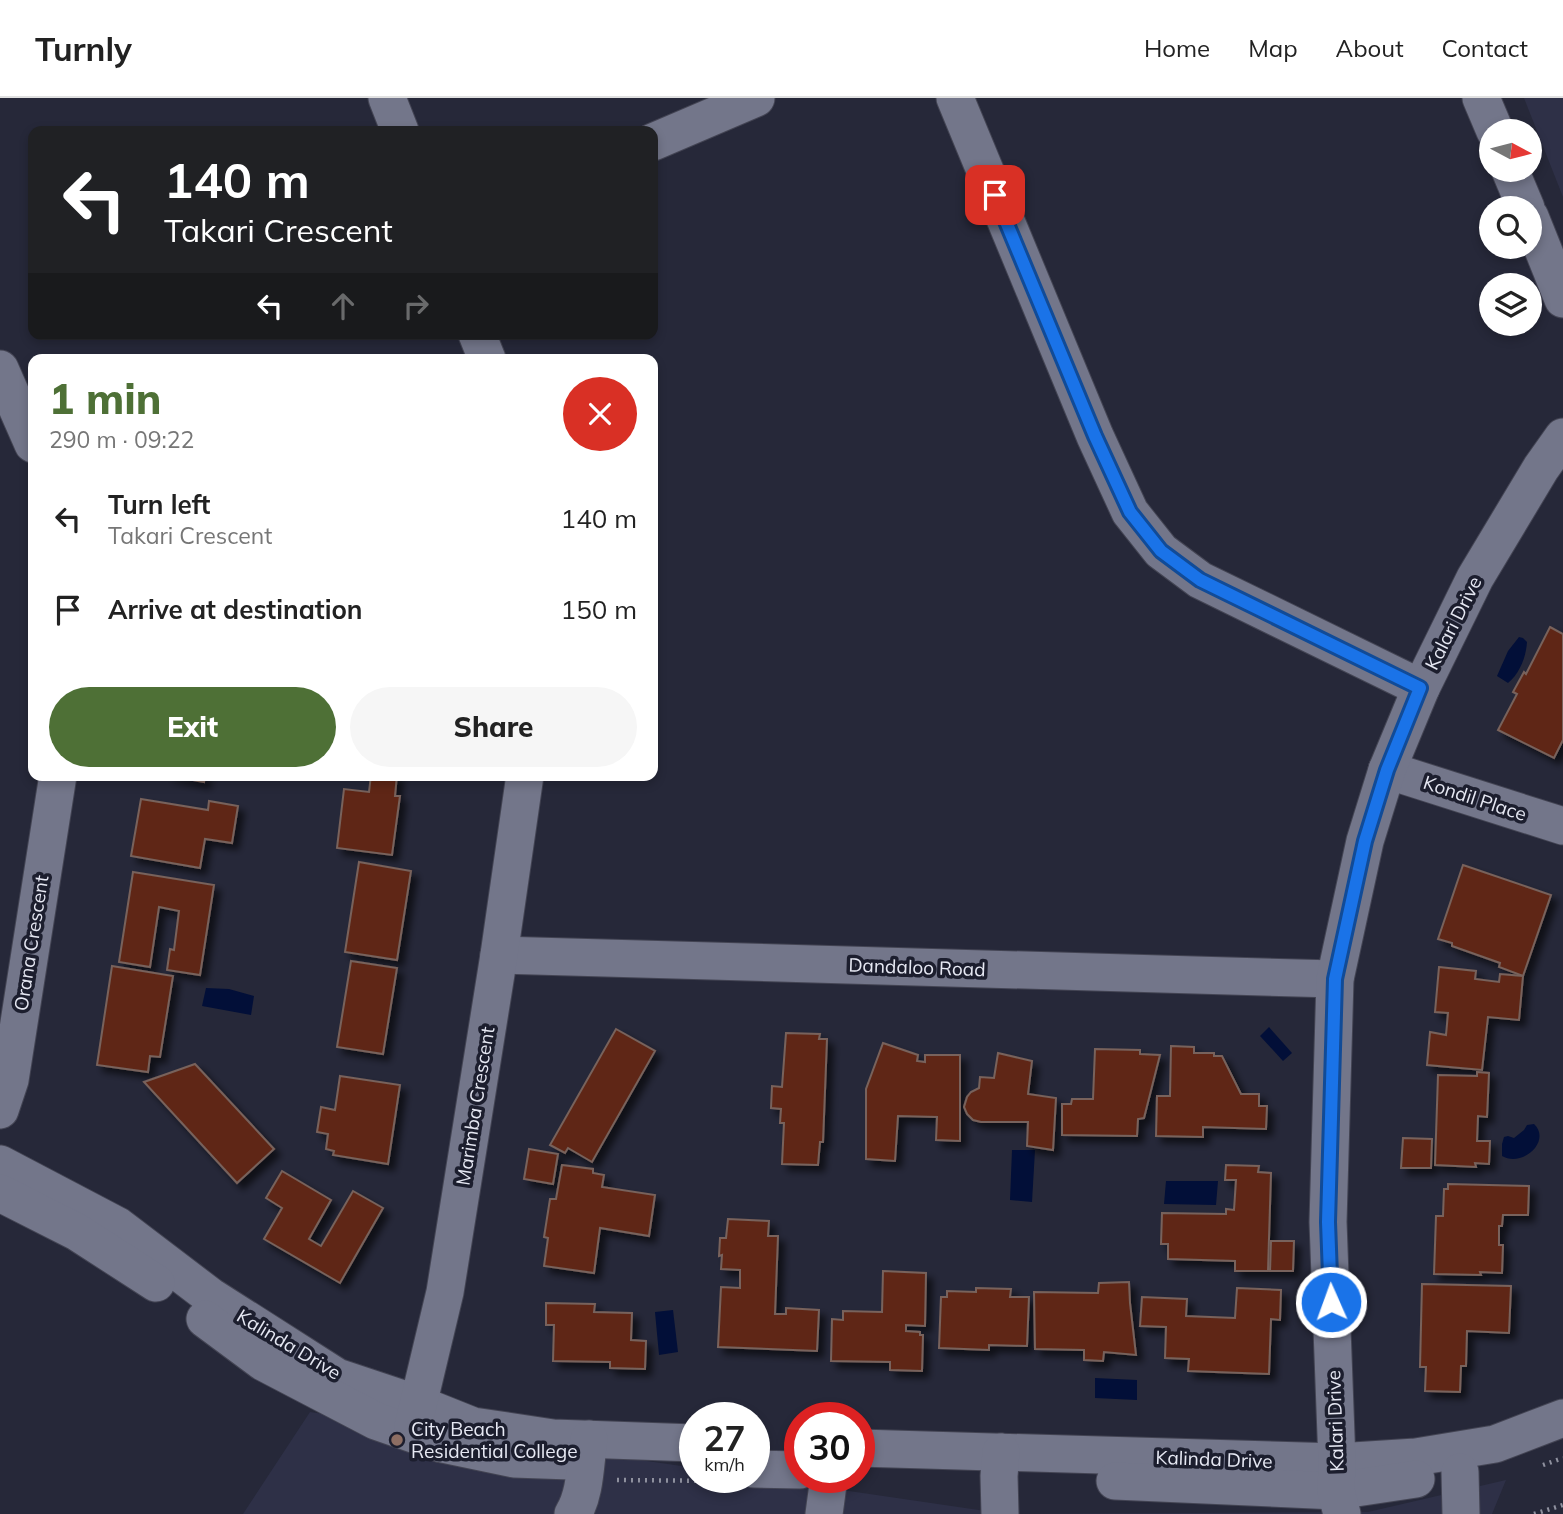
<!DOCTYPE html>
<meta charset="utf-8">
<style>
:root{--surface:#fff;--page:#f6f6f6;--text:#222;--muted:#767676;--line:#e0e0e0;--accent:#4e7036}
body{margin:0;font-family:Mulish,sans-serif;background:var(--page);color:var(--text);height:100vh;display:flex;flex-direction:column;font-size:26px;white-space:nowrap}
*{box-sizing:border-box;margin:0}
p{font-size:23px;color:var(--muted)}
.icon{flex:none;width:38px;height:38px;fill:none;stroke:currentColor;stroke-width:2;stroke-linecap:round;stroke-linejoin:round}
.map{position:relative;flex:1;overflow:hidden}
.sheet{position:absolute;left:28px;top:256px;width:630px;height:427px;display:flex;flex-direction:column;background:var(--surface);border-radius:14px;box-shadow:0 4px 10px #0003}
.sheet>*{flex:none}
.hud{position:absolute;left:28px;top:28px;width:630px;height:214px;border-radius:14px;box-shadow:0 4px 10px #0003;background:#202124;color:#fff;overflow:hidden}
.needle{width:46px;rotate:97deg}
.tools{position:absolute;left:1479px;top:21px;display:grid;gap:14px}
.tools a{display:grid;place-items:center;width:63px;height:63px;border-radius:50%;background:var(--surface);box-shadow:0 4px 10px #0003;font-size:35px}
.speed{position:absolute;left:679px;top:1304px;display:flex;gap:14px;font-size:35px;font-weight:700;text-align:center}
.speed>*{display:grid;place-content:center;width:91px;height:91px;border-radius:50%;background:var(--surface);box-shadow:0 4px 10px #0003;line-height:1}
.speed small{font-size:18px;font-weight:400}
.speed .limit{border:10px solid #d22;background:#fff;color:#111}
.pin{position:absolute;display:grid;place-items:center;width:60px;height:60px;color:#fff;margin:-30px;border-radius:14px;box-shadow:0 4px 10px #0006}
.me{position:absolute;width:77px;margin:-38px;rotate:358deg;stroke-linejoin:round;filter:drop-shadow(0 0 5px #0008)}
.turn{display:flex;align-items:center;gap:24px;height:147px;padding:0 21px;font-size:32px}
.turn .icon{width:91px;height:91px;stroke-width:2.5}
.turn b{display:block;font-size:49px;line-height:60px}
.lanes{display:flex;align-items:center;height:66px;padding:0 21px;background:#0003;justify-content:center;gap:35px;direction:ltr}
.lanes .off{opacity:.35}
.round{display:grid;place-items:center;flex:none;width:74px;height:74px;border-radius:37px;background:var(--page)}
.overview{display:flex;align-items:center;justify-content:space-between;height:119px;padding:0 21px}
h1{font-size:42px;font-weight:800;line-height:52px;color:var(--accent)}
.action{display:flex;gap:14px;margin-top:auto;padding:14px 21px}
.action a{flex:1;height:80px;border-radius:42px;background:var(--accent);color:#fff;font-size:28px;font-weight:800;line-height:80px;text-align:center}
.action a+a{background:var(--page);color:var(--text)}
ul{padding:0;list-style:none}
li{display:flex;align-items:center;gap:21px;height:91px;padding:0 21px}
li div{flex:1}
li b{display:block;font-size:26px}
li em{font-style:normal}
header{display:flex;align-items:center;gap:42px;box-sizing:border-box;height:98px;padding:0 35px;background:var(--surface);border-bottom:2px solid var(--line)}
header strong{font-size:33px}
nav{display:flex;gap:38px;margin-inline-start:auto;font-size:24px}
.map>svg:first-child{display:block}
</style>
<header>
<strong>Turnly</strong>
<nav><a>Home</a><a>Map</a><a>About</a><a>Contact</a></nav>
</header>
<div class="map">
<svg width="1563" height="1416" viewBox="0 0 1563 1416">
<defs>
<filter id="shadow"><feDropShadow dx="6" dy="6" stdDeviation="3.5" flood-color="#0009"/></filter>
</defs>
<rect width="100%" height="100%" fill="#262839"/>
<g fill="#2e3047">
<polygon points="1524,0 1563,0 1563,99"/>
<polygon points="310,1314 695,1370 695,1379 754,1379 1006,1416 1368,1414 1506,1382 1492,1416 243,1416"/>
</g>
<g fill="#020f38">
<path d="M1519 539 1523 540 1527 544C1526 559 1520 575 1508 585L1497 578 1508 553Z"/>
<polygon points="206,890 229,891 254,898 251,917 202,908"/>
<polygon points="1269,929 1292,955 1283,963 1260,938"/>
<path d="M1534 1026C1552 1043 1522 1070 1502 1058V1046L1504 1039 1508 1038 1514 1040 1524 1032 1527 1027Z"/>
<polygon points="1012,1052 1035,1052 1032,1104 1010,1102"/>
<polygon points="1166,1083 1218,1083 1216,1107 1164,1106"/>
<polygon points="673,1212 678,1254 659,1257 655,1214"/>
<polygon points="1095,1280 1137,1282 1137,1302 1095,1300"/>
</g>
<g fill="#5e2818" stroke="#78625b" stroke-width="2" filter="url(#shadow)">
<polygon points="1550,529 1563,536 1563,642 1554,660 1498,632 1517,596 1513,594 1524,574 1526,576"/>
<polygon points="167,677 205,677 204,684"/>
<polygon points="371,677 397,677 395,698 400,698 392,757 337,750 344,691 369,694"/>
<polygon points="141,701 208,712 209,703 238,708 232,745 205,741 200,770 131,758"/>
<polygon points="359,764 411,773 397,862 345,854"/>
<polygon points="1463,767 1551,797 1523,878 1499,869 1500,865 1452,848 1452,845 1438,841"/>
<polygon points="133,774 214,787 200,877 167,872 170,851 174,852 179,813 159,809 150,869 119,864"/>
<polygon points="351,863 397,870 383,956 337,949"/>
<polygon points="112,868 173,878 160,959 150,958 148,974 97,967"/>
<polygon points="1439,869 1476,873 1475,881 1499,884 1500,876 1523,878 1519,922 1488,919 1482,972 1427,967 1430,934 1446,937 1448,915 1435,914"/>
<polygon points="616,931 655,953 592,1064 568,1050 565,1055 550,1047"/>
<polygon points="786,935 820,936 819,941 827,941 823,1044 820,1044 818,1067 782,1066 784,1025 780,1025 781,1011 771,1010 772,988 782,989"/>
<polygon points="883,945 918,957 917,963 925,964 925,957 960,957 960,1043 936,1042 937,1019 898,1018 895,1063 866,1061 866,991"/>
<polygon points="1171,948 1194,949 1194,955 1214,955 1214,958 1222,958 1241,996 1259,996 1259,1008 1267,1008 1266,1031 1203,1029 1203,1039 1156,1038 1157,998 1170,998"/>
<polygon points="1095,951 1140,952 1140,956 1160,957 1144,1020 1138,1021 1137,1038 1062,1037 1062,1006 1071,1006 1072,1001 1093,1001"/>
<polygon points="998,955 1032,963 1028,996 1056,1000 1053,1052 1027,1048 1028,1024 981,1024 973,1022 967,1016 964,1009 967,999 971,994 979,990 980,979 994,980"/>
<polygon points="195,966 274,1051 237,1085 144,984"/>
<polygon points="1477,974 1489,975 1487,1019 1478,1018 1477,1043 1490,1043 1489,1066 1475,1065 1476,1069 1435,1067 1438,977 1477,978"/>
<polygon points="340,978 400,987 388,1066 333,1057 334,1053 326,1051 328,1036 317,1034 321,1009 335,1012"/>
<polygon points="1403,1040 1432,1041 1431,1070 1401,1070"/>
<polygon points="529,1051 558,1056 553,1086 524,1081"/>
<polygon points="562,1067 593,1071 593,1075 604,1077 602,1089 655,1097 649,1138 600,1130 594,1175 544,1168 548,1140 544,1139 550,1101 556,1101"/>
<polygon points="1226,1067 1259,1068 1258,1074 1271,1075 1268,1173 1235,1173 1235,1163 1168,1161 1168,1146 1161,1146 1162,1115 1226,1116 1226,1111 1234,1112 1236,1082 1225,1082"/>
<polygon points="282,1073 331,1102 309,1141 321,1148 353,1093 383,1110 340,1185 264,1141 282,1110 266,1100"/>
<polygon points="1448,1086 1529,1088 1528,1117 1503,1117 1502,1128 1499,1128 1499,1147 1503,1147 1502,1175 1480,1174 1481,1177 1434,1176 1436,1118 1443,1118 1444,1091 1448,1091"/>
<polygon points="728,1121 769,1123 768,1138 778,1138 775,1216 786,1216 786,1210 819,1212 817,1253 718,1249 721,1189 740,1190 740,1172 721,1171 722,1157 719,1158 720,1140 726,1140"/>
<polygon points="1271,1143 1294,1143 1293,1173 1270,1173"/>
<polygon points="883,1173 926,1175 925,1228 906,1227 906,1233 920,1234 920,1237 923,1237 922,1273 890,1272 890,1264 831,1263 832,1221 843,1222 843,1213 882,1214"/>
<polygon points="1129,1184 1130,1205 1136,1257 1104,1254 1103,1263 1084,1262 1084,1252 1035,1251 1034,1194 1098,1195 1099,1185"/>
<polygon points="1422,1186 1511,1188 1509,1235 1467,1233 1466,1268 1461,1268 1460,1294 1425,1293 1426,1269 1420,1269"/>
<polygon points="976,1190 1011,1191 1010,1199 1029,1199 1027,1248 989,1247 989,1252 939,1250 941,1199 947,1199 947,1193 976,1194"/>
<polygon points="1237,1190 1281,1192 1280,1222 1271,1221 1269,1276 1188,1273 1189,1261 1165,1260 1166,1229 1140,1228 1142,1199 1187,1201 1186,1218 1235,1220"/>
<polygon points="546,1205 595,1206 594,1214 632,1215 631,1242 646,1243 645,1271 610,1270 610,1264 553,1263 554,1227 546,1227"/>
</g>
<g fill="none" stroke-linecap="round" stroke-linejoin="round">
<defs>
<g id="minor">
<polyline points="387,0 400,33"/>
<polyline points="955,0 1095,338 1130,414 1161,453 1200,482 1421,590"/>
<polyline points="1481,0 1495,33"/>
<polyline points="653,44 756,0"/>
<polyline points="1510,72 1526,110"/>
<polyline points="1530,119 1563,201"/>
<polyline points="477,236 487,261"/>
<polyline points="0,271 33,346"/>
<polyline points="1387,672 1563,728"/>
<polyline points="499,857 1335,881"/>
<polyline points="0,1012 10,982 58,677"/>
<polyline points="0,1066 118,1128 210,1198 337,1279 418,1306 473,1328 553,1340 695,1345"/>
<polyline points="0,1095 77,1134 156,1185"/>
<polyline points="205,1221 263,1264 376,1323 442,1346 514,1361 571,1363"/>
<polyline points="413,1328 445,1194 499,857 525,677"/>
<polyline points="859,1350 1337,1364 1416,1359 1495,1346 1563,1320"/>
<polyline points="754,1371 800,1372"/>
<polyline points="1460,1374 1461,1416"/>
<polyline points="1115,1383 1336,1393 1416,1381"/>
<path d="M573 1416C586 1395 585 1365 589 1341"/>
<polyline points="824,1416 829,1379"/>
<polyline points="1000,1416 999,1378 1001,1354"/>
<polyline points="1342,1416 1336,1393 1337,1364 1328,1124 1335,881 1365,743 1387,672 1421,590 1475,480 1541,370 1563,339"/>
</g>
</defs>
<use href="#minor" stroke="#434453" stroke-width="39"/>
<g stroke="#8f919f" stroke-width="4.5" stroke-dasharray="2 5" stroke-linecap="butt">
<polyline points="1543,1367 1563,1360"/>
<polyline points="617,1382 724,1383"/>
<polyline points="1534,1416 1563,1407"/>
</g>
<use href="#minor" stroke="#73768a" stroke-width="37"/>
</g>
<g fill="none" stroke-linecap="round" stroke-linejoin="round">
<defs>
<polyline id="route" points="995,97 1095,338 1130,414 1161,453 1200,482 1420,590 1387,672 1365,743 1335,881 1328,1124 1331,1204"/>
</defs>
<use href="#route" stroke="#114b97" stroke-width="18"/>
<use href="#route" stroke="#1a73e8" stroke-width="12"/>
</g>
<circle fill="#8d6e63" stroke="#1c1e2e" stroke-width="2.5" cx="397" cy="1342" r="7"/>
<g text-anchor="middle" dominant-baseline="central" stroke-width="7" stroke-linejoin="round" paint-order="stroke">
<g font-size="19" fill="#e6e8f3" stroke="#1c1e2e">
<text transform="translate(1453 525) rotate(-63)">Kalari Drive</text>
<text transform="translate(1475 700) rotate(18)">Kondil Place</text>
<text transform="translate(31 845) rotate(-81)">Orana Crescent</text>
<text transform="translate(917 869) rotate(2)">Dandaloo Road</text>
<text transform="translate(475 1008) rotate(-81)">Marimba Crescent</text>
<text transform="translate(289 1246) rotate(31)">Kalinda Drive</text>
<text transform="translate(1335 1323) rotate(-92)">Kalari Drive</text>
<text transform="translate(1214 1361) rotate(2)">Kalinda Drive</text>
</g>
<g font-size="19" fill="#e6e8f3" stroke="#1c1e2e" text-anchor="start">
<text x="411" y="1331">City Beach<tspan x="411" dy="22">Residential College</tspan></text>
</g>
</g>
</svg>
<div class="tools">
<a><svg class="needle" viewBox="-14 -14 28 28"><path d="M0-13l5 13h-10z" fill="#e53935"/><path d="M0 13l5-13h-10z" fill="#767676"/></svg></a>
<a><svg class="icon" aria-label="search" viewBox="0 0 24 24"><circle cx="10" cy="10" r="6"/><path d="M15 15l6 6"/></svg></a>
<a><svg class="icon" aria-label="layers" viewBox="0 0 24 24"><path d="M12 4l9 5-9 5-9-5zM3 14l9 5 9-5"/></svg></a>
</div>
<div class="speed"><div>27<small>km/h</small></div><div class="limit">30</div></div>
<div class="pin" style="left:995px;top:97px;background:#d93025"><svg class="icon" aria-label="arrive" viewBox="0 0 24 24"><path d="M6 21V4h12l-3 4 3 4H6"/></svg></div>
<svg class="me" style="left:1331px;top:1204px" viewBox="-20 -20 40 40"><circle r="17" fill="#1a73e8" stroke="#fff" stroke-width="3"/><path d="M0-11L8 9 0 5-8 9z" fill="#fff"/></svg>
<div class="hud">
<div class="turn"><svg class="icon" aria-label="left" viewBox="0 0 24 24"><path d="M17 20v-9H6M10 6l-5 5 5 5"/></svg><div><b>140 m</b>Takari Crescent</div></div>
<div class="lanes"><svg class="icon" aria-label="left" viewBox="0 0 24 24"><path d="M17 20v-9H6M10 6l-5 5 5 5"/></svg><svg class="icon off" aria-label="ahead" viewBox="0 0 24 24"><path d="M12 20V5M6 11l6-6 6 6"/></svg><svg class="icon off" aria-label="right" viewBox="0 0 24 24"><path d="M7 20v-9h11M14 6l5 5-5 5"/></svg></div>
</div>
<section class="sheet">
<div class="overview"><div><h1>1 min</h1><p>290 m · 09:22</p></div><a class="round" style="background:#d93025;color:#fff"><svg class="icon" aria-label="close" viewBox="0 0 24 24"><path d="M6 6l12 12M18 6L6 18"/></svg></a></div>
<ul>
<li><svg class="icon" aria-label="left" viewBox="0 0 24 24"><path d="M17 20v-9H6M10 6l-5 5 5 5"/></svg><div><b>Turn left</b><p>Takari Crescent</p></div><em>140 m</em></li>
<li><svg class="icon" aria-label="arrive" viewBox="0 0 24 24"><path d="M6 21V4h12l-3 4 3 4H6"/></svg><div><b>Arrive at destination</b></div><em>150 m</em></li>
</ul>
<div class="action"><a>Exit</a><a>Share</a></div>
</section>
</div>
